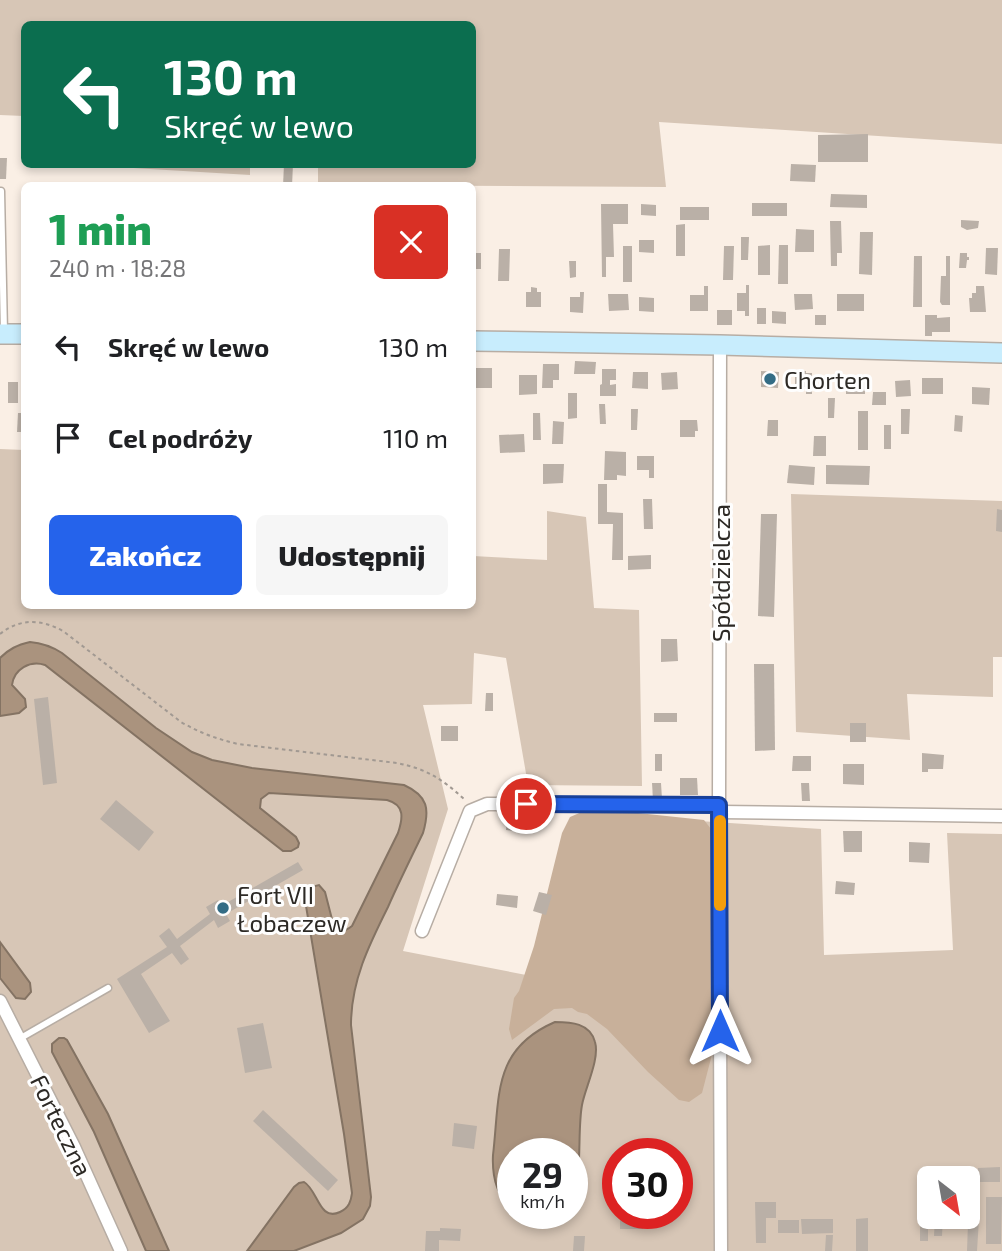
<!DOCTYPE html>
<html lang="pl">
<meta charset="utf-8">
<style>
:root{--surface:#fff;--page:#f6f6f6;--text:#202124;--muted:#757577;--accent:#2563eb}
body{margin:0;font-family:"Exo 2",sans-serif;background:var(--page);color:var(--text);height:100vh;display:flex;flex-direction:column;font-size:26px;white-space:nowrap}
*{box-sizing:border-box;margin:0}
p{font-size:23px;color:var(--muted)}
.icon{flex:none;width:38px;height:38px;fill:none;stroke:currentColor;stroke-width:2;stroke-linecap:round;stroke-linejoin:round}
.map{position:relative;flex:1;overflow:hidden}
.side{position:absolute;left:21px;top:182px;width:455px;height:427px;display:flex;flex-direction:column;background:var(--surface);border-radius:10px;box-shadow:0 4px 10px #0003}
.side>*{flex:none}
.hud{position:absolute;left:21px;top:21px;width:455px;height:147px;border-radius:10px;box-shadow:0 4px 10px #0003;background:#0b6e4f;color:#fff;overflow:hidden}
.needle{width:46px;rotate:149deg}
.buttons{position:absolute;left:917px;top:1166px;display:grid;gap:14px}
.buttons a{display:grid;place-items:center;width:63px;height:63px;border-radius:10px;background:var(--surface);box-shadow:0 4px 10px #0003;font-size:35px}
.speed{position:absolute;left:497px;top:1138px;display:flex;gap:14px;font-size:35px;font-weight:700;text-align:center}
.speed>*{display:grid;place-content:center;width:91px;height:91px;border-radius:50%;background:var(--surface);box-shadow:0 4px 10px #0003;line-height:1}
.speed small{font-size:18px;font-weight:400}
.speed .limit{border:10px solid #d22;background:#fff;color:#111}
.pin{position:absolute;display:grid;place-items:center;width:60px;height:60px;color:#fff;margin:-30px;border:4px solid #fff;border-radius:50%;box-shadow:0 2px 7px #0007}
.me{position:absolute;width:77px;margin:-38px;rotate:0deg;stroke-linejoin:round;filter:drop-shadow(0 0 5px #0008)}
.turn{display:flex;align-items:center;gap:24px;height:147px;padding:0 28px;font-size:32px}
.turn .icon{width:91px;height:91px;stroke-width:2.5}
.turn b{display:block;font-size:49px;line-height:60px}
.round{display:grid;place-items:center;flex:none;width:74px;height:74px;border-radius:10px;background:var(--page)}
.head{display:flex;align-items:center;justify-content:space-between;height:119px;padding:0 28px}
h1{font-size:42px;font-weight:800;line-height:52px;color:#1e9e55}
.cta{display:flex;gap:14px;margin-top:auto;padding:14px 28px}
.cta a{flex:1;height:80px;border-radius:10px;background:var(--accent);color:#fff;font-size:28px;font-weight:800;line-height:80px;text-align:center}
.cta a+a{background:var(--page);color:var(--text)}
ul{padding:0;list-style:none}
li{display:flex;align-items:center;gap:21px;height:91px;padding:0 28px}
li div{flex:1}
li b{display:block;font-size:26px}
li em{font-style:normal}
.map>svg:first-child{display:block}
</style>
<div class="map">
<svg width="1002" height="1251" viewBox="0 0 1002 1251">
<rect width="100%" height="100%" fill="#faefe5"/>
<g fill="#d7c6b6" fill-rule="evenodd">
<polygon points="0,0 1002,0 1002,144 659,122 666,187 318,185 318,165 472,164 472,24 24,24 24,116 0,115"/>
<polygon points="100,165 250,165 250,175 100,166"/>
<path d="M0 449 24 450V606H472L473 556 547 560V511L586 517 594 608 639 610 642 786 528 785 506 658 474 653 472 704 423 705 448 809 403 951 547 979 592 814 821 829 824 955 953 950 947 833 1002 834V1251H0ZM513 1153H572V1213H513ZM618 1153H677V1213H618ZM929 1178H968V1216H929Z"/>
<polygon points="791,494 1002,501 1002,657 993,657 993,697 907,694 910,740 796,732"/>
</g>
<polygon fill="#c8b09a" points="591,808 704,820 711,829 719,851 716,1039 702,1093 689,1102 679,1100 648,1072 607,1029 587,1014 578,1012 572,1008 554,1009 512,1040 509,1029 514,998 519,991 534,946 562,833 570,817"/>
<g fill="#aa937e" stroke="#847363" stroke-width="2">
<path d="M30 642C42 643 51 646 62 653L156 728 192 752 212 760 252 768 404 785C428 796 430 809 423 833 411 858 399 882 388 907 369 945 351 981 351 1025L371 1197 370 1206 363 1219 341 1233 294 1251H247L294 1187 299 1183 304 1182C318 1190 319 1222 340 1212 349 1208 351 1201 352 1193L344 1134 306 906V895L311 887 319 885 325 892 334 927C340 932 346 931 352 926L398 833C403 818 405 805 387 800L269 793 261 799 260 808 296 837 299 843 298 847 291 851H283L45 665C30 660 14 669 12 685L25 699 26 707 19 713 0 716V658C9 649 17 645 30 642Z"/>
<polygon points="0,942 30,983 31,992 25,999 16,998 0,978"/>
<path d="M555 1022C571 1022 590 1023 595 1042 600 1059 585 1088 582 1105 577 1132 583 1175 572 1197V1153H513V1209C496 1196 492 1175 493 1155 500 1096 492 1049 555 1022Z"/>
<polygon points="59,1038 64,1038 67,1040 108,1114 169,1251 146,1251 94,1132 52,1052 52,1044"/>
</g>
<g fill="#bab0a7">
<polygon points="868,134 868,162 818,162 818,135"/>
<polygon points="0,158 7,158 6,179 0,179"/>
<polygon points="284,164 293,164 292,186 283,186"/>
<polygon points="791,164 816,165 815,182 790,181"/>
<rect x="59" y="182" width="20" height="4"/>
<polygon points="831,194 867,195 867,208 830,207"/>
<rect x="752" y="203" width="35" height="13"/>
<polygon points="601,204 628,204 628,224 613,224 614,257 606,257 606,277 602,277"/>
<polygon points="641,204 656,205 656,216 641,215"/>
<rect x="680" y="207" width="29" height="13"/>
<polygon points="961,220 979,221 978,228 967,230 961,227"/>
<polygon points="830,221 841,221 842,253 837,253 837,266 831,266"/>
<polygon points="685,224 685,256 676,256 676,225"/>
<polygon points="796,229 814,230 814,252 795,252"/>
<polygon points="860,232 873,232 872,275 859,274"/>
<polygon points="741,237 749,237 748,260 741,260"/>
<polygon points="639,240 654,240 654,253 639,252"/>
<polygon points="770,245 770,275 758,275 758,246"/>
<polygon points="779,245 788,245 788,284 778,284"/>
<rect x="623" y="246" width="9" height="36"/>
<polygon points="724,246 734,246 733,280 723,280"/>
<polygon points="986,248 998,248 997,275 985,274"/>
<polygon points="499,249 510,249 509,281 498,281"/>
<rect x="472" y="253" width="9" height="16"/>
<polygon points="960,253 967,253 967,257 969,257 969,260 967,260 966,268 959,268"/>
<polygon points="914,256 922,256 922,307 913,307"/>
<polygon points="946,256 950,256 950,305 942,305 940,302 941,276 946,276"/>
<polygon points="569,261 576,261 576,277 570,278"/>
<polygon points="746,285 749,285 749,316 745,316 745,311 737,311 737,293 746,293"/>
<polygon points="704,286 708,286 708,311 690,311 690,295 704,295"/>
<polygon points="976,286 984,286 986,312 970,312 969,298 972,298 972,293 976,293"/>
<polygon points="531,287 537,288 537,292 541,292 541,307 526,307 526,292 531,292"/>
<polygon points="580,292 584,292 583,313 570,312 570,297 580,297"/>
<polygon points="608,294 628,294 629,310 609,311"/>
<polygon points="794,294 812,294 813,309 795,310"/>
<rect x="837" y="294" width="27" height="17"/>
<polygon points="639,297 654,298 654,312 639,311"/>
<rect x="757" y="308" width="9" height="16"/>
<rect x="717" y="310" width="15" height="15"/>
<polygon points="772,311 786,312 786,324 772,323"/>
<rect x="815" y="315" width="11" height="10"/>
<polygon points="925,315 937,315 937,318 950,317 950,332 932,332 932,336 925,336"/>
<polygon points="575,361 596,362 595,374 574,374"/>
<polygon points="543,364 559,364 559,380 553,380 553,388 542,388"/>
<rect x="473" y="368" width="19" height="20"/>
<polygon points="602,369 616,369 616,380 610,380 610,385 616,384 616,396 600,396 600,385 602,384"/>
<polygon points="795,370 806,371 806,373 812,373 812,394 806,394 806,387 795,387"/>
<polygon points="761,371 779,372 778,388 761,387"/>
<polygon points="633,372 648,372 648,389 632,388"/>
<polygon points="677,372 678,389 662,390 661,373"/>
<polygon points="519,375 537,375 537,394 519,395"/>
<rect x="846" y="377" width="19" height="17"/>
<rect x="922" y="378" width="21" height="16"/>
<polygon points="910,380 911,396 896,397 895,381"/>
<rect x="8" y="382" width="10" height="21"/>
<polygon points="972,387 990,388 989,405 972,404"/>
<polygon points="873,392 886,392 886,405 872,405"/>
<polygon points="568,393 577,393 577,418 568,419"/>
<polygon points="828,398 835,398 834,418 828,418"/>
<polygon points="599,404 605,404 606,424 600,424"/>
<polygon points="631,409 638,409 637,430 631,430"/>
<polygon points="901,409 910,409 909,434 901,434"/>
<rect x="858" y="411" width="10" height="39"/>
<polygon points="18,413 24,413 24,432 17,432"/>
<polygon points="533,413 540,413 541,440 533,440"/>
<polygon points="955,415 963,416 962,432 954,431"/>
<polygon points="680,420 697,420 698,431 695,431 695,437 680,437"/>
<polygon points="768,420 778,420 778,436 767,436"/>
<polygon points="553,421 564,422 563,444 552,444"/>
<rect x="884" y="425" width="7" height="24"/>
<polygon points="524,434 525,452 500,453 499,435"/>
<polygon points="814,436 826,436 826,456 813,456"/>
<polygon points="605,451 626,452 626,476 617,475 617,480 604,480"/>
<polygon points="637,456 654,456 654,478 649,478 649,470 637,470"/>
<polygon points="543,464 564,464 563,483 543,484"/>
<polygon points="789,465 815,467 814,485 787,483"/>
<polygon points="826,465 870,466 869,485 826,484"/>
<polygon points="598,484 607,484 607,512 623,513 623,560 612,560 613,524 598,524"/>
<polygon points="643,499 652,499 653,529 644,529"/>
<polygon points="997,509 1002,510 1002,532 996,531"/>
<polygon points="761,514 777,514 774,617 758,616"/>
<polygon points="651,555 651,569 628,570 628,556"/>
<polygon points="661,639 677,639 678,661 661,662"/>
<polygon points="754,664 774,664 775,750 755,751"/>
<polygon points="486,693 493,693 493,711 485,711"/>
<polygon points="48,697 57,783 43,785 34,699"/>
<rect x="654" y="713" width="23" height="9"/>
<rect x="850" y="723" width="16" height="19"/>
<rect x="441" y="726" width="17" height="15"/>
<polygon points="922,753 944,755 943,769 928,769 928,772 922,772"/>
<rect x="655" y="754" width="7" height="17"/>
<polygon points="793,756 811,756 811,771 792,771"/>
<polygon points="843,764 864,764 864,785 843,784"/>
<polygon points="680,778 697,778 698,795 680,795"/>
<polygon points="652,783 661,783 662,799 653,800"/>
<polygon points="801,783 809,783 810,801 802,801"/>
<polygon points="116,800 154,832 139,851 100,819"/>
<polygon points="508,815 533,818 531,833 506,830"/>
<polygon points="843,831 862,831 862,852 844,852"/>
<polygon points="909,842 930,843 929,863 909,862"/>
<polygon points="298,862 303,870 226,914 230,921 218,928 214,920 180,946 189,959 181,965 172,953 141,974 170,1021 149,1033 117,979 167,947 159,936 169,928 177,939 210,914 206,907 218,900 221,906"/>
<polygon points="836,881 855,883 854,895 835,894"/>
<polygon points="539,892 552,895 546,915 533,911"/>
<polygon points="497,894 518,896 517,908 496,905"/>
<polygon points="263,1023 272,1068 245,1073 237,1028"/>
<polygon points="263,1110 338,1180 328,1191 253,1121"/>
<polygon points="454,1123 477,1126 474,1149 452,1146"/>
<polygon points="1000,1167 1000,1182 978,1182 978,1168"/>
<rect x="938" y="1172" width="18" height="6"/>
<rect x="968" y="1185" width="8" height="18"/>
<polygon points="986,1197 1002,1197 1001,1244 986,1244"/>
<polygon points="755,1202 776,1202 776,1218 766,1218 766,1243 756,1243"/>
<polygon points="975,1203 980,1203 977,1251 967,1251 968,1223 971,1223 971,1216"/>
<rect x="620" y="1213" width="23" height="16"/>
<polygon points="935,1216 943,1216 942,1236 934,1236"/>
<polygon points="868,1218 868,1251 856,1251 856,1219"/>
<polygon points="801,1219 833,1219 833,1233 802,1234"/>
<rect x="778" y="1220" width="21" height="13"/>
<rect x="920" y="1222" width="8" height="19"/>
<polygon points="440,1228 461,1229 460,1241 439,1240 439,1251 425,1251 426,1231 440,1231"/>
<polygon points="826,1235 833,1235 832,1251 825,1251"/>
<polygon points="574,1236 585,1236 584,1251 573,1251"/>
</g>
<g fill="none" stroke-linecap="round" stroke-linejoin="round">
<defs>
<g id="service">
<polyline points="1,191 4,332"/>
<polyline points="19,1039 108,988"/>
</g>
<g id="minor">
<polyline points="720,345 719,805 721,1251"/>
<polyline points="720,812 1002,816"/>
<polyline points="422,931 470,811 487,804 719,805"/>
<polyline points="0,1001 74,1147 121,1251"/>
</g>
<g id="secondary">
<polyline points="0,334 24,334"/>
<polyline points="472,341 720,345 1002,353"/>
</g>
</defs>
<use href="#service" stroke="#b7ada4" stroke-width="9"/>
<use href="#minor" stroke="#b7ada4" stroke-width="15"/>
<use href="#secondary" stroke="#b7ada4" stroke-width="22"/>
<path stroke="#a19992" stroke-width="2" stroke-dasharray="3.5 3.5" stroke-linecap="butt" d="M0 634C20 618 41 619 63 631L181 722C200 733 217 739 238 744L397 763C427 769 442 779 464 799"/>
<use href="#service" stroke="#fff" stroke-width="6"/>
<use href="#minor" stroke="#fff" stroke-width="12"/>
<use href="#secondary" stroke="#c8edfd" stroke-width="19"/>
</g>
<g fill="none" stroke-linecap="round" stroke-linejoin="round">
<defs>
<polyline id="route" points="526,804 719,805 720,1031"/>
</defs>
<use href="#route" stroke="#184099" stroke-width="18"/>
<use href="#route" stroke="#2563eb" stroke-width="12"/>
<polyline stroke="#f59e0b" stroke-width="12" points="720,821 720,905"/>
</g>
<g fill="#336c85" stroke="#fefefe" stroke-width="2.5">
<circle cx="770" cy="379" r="7"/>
<circle cx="223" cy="908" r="7"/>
</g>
<g text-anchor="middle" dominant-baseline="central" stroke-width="6" stroke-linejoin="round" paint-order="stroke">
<g font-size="24" fill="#2c2925" stroke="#fefefe" text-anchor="start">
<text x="784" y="379">Chorten</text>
<text x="237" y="894">Fort VII<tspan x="237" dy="28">Łobaczew</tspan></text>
</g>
<g font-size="24" fill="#2c2925" stroke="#fefefe">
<text transform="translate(720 573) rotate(-90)">Spółdzielcza</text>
<text transform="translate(62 1125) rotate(64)">Forteczna</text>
</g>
</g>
</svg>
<div class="buttons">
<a><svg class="needle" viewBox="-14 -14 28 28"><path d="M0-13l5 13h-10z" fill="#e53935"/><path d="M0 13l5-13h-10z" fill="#757577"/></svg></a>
</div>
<div class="speed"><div>29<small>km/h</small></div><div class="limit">30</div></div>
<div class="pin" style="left:526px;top:804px;background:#d93025"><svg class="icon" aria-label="arrive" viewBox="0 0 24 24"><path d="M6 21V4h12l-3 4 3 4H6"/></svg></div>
<svg class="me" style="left:720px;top:1031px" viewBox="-20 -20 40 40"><path d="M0-17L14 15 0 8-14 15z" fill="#2563eb" stroke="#fff" stroke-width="4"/></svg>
<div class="hud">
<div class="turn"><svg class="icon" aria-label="left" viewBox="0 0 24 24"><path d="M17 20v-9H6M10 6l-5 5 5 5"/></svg><div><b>130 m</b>Skręć w lewo</div></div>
</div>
<section class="side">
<div class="head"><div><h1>1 min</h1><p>240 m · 18:28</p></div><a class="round" style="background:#d93025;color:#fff"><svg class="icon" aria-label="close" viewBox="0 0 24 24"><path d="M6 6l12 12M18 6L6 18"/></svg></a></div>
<ul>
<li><svg class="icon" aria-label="left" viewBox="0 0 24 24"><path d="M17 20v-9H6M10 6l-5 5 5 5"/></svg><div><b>Skręć w lewo</b></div><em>130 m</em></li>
<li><svg class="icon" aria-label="arrive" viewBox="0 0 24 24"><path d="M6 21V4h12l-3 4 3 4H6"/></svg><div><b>Cel podróży</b></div><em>110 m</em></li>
</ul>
<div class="cta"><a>Zakończ</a><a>Udostępnij</a></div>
</section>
</div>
